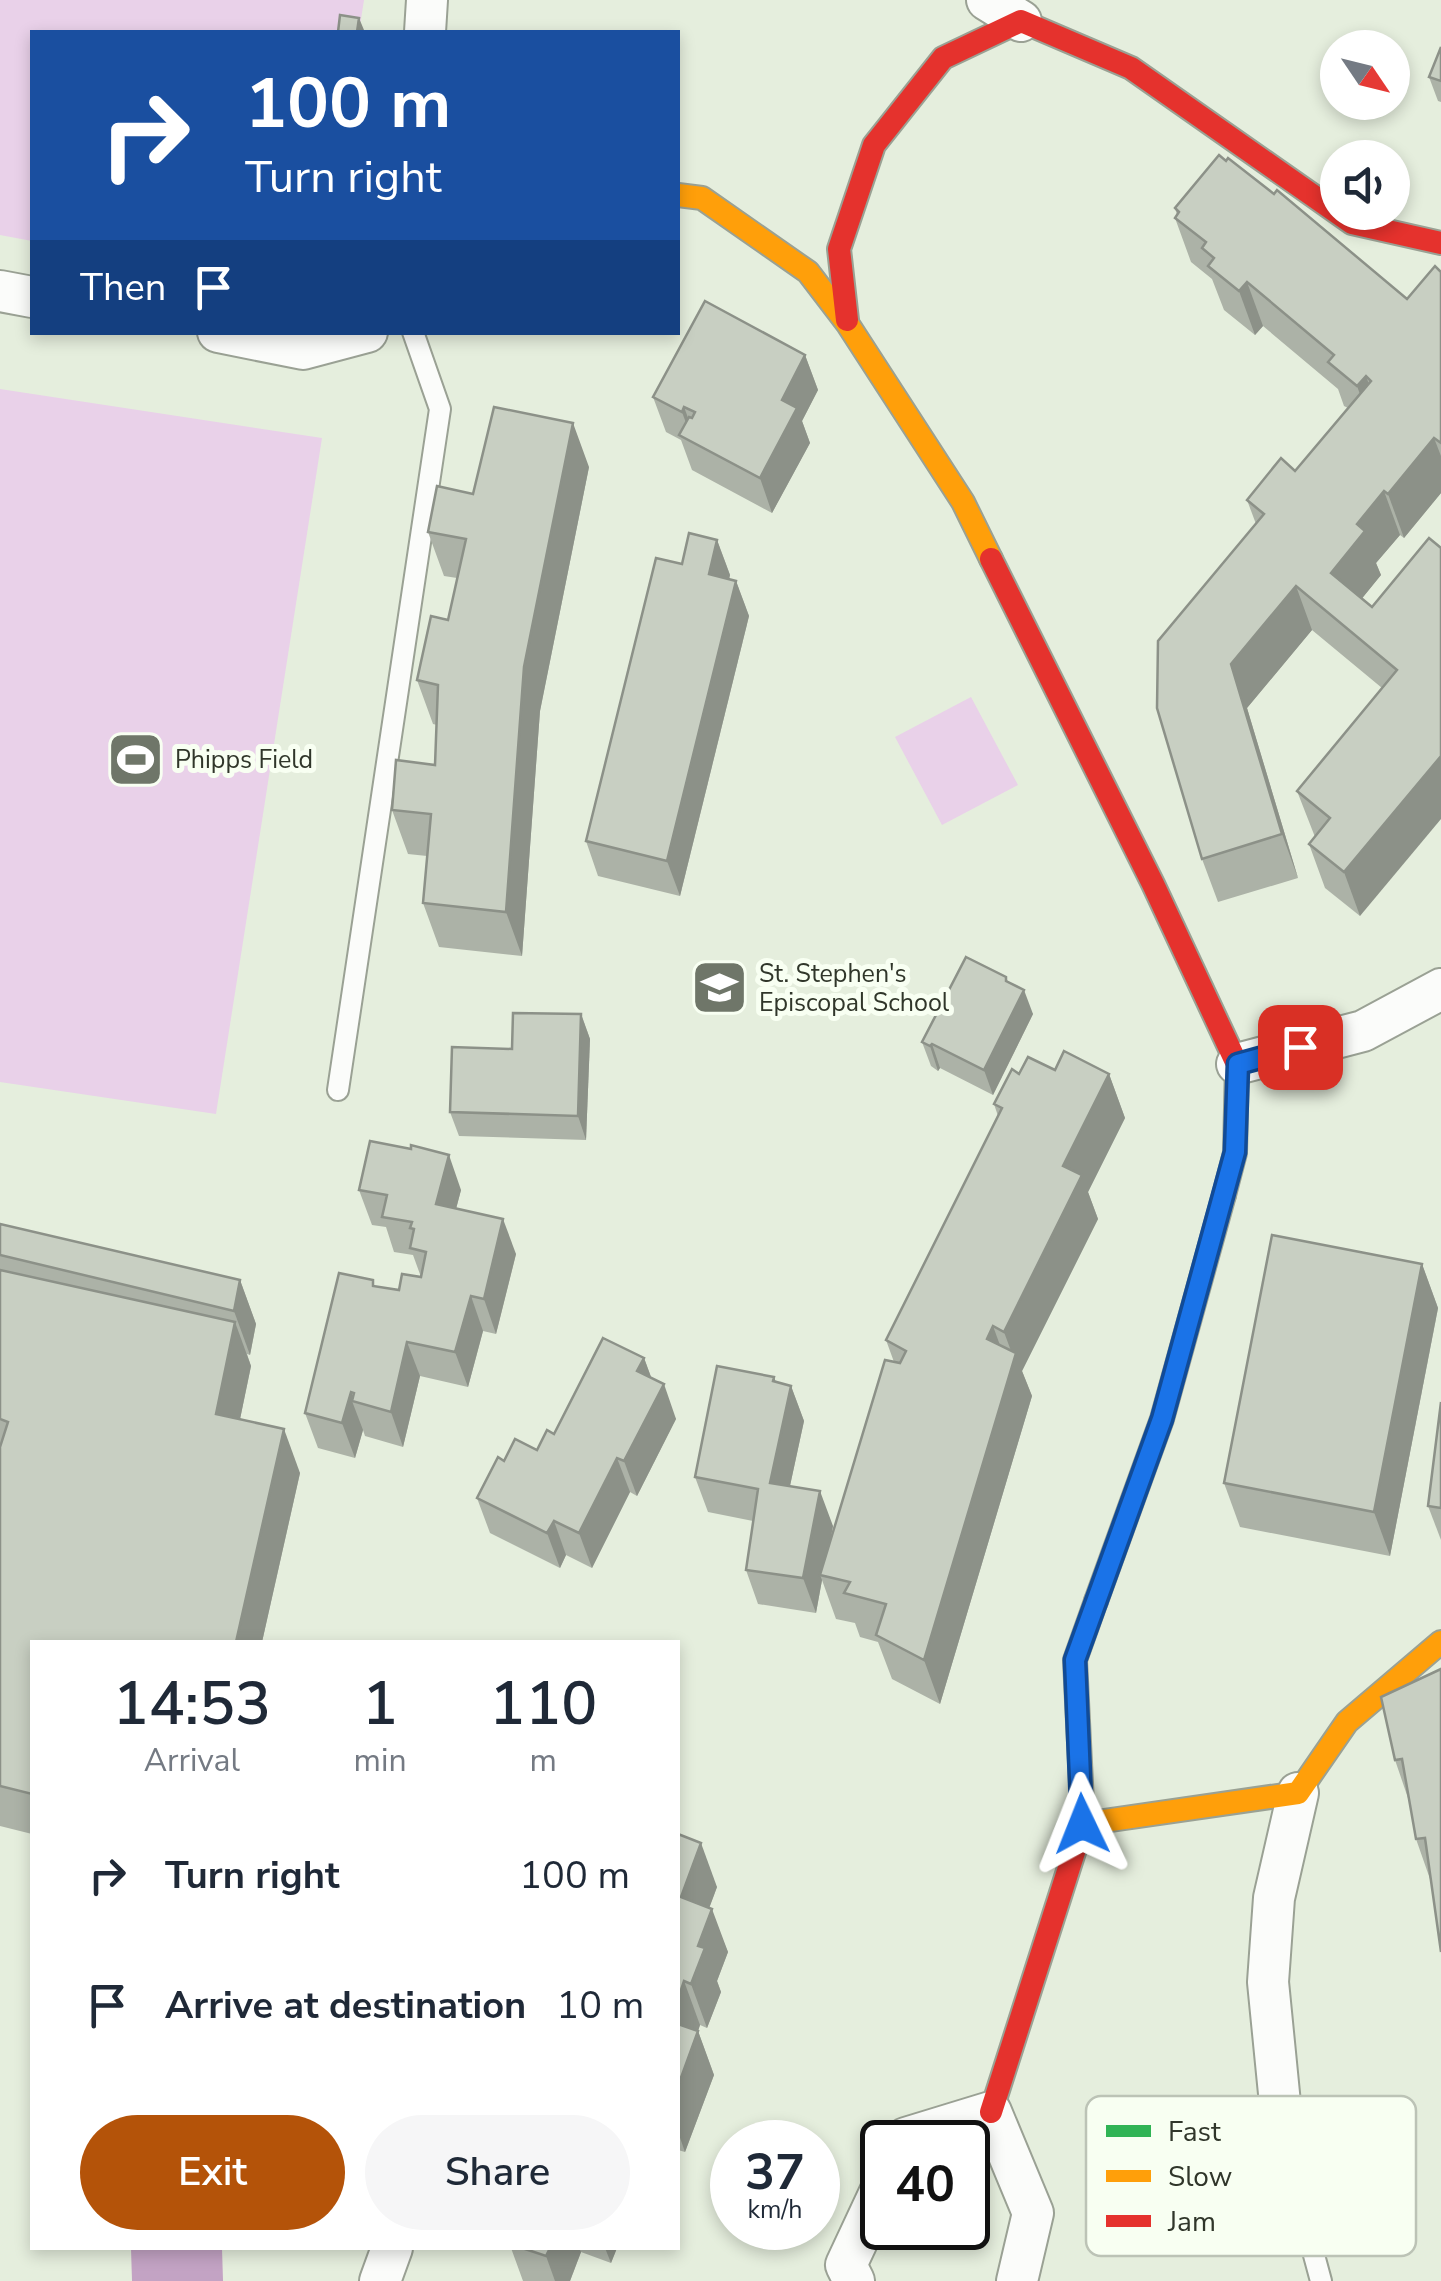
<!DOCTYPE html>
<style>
:root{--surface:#fff;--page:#f6f6f7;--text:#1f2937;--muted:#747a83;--accent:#b45309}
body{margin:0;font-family:"Nunito Sans",sans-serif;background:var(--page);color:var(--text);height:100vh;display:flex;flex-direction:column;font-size:38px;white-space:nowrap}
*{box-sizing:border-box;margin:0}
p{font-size:32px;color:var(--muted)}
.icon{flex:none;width:55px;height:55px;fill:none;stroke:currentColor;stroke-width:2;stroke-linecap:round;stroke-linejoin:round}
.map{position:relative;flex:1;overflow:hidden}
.side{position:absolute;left:30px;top:1640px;width:650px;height:610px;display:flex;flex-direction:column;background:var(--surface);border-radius:0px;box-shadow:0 5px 15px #0003}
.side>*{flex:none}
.banner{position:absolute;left:30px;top:30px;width:650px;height:305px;border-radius:0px;box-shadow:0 5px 15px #0003;background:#1a4fa0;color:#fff;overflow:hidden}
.needle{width:65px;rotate:125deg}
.buttons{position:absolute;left:1320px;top:30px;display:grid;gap:20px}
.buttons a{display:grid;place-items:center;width:90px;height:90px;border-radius:50%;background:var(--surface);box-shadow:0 5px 15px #0003;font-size:50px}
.speed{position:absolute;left:710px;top:2120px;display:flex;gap:20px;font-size:50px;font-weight:700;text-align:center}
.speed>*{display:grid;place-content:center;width:130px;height:130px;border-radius:50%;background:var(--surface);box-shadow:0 5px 15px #0003;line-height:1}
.speed small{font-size:25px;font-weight:400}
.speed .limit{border:5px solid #111;border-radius:15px;background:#fff;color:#111}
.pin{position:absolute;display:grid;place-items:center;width:85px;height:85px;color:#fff;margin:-42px;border-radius:20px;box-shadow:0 5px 15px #0006}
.me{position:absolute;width:110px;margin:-55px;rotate:358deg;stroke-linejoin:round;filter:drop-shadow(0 0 8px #0008)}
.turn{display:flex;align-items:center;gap:35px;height:210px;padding:0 50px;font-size:45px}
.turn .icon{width:130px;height:130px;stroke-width:2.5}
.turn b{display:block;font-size:70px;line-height:85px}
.then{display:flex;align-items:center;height:95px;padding:0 50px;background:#0003;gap:20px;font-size:38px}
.eta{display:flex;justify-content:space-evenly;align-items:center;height:170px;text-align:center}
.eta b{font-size:60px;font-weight:600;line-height:70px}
.primary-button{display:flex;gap:20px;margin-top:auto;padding:20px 50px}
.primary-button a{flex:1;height:115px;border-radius:60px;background:var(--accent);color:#fff;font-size:40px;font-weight:600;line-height:115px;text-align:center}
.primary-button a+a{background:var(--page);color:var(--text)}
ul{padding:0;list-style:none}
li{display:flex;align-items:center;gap:30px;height:130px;padding:0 50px}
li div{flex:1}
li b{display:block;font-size:38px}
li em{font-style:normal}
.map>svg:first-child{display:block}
</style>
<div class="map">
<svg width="1441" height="2281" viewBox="0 0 1441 2281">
<rect width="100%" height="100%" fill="#e5eedd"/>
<g fill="#e9d1e9">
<polygon points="0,0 364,0 359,32 32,32 32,241 0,235"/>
<polygon points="0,389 322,438 216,1114 0,1082"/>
<polygon points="971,697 1018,785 942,825 895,737"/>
</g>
<polygon fill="#c3a3c4" points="131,2248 222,2248 223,2281 132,2281"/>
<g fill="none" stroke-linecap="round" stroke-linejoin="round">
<defs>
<g id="lane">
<polyline points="338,1090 440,409 413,332"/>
<polyline points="1284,2144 1321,2281"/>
</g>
<g id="street">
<polyline points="987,0 1021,21"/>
<polyline points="425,32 427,0"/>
<polyline points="0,291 32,297"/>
<polyline points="218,332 303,349 367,332"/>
<polyline points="1237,1064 1363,1031 1441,989"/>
<polyline points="904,2142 906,2138 991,2112 1033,2213 1017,2281"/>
<polyline points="1284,2144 1268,1982 1274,1898 1298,1793"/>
<polyline points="380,2281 392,2248"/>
<polyline points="854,2281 846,2265 882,2188"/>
</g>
<polyline id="fast" points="1096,1601 1162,1419 1224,1195"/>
<g id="slow">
<polyline points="678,195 702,198 808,272 847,323 963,502 991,559"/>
<polyline points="1083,1824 1298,1793 1347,1722 1441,1642"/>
</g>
<g id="jam">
<polyline points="847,320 839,249 874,145 943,58 1021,21 1131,68 1352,223 1441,243"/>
<polyline points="991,559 1153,884 1237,1064 1235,1153 1224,1195"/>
<polyline points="991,2112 1083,1824 1075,1660 1096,1601"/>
</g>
</defs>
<use href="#lane" stroke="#9aa194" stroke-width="24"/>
<use href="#street" stroke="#9aa194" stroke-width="44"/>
<use href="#fast" stroke="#9aa194" stroke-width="26"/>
<use href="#slow" stroke="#9aa194" stroke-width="26"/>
<use href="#jam" stroke="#9aa194" stroke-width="26"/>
<use href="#lane" stroke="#fbfcfa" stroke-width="20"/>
<use href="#street" stroke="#fbfcfa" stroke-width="40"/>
<use href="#fast" stroke="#30b455" stroke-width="22"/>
<use href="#slow" stroke="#ff9f0a" stroke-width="22"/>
<use href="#jam" stroke="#e5322d" stroke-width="22"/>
</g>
<g fill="#acb2a7">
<polygon points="1441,47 1441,102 1438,101 1429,77"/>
<polygon points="1175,208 1407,299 1441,272 1441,493 1404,538 1400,535 1376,563 1381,575 1362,598 1372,607 1429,538 1360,916 1325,888 1309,844 1315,837 1297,791 1382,688 1312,630 1247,708 1298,878 1218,902 1202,859 1256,524 1247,500 1295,471 1348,408 1344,406 1338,389 1263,326 1255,335 1224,310 1212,279 1191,262 1175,218 1177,215"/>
<polygon points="805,355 818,390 802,421 810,443 772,513 692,470 681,440 666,432 653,397"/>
<polygon points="589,467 540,711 522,956 439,947 423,903 427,856 408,854 392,810 435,765 437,725 433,724 417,680 448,620 457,578 444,576 428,532 473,494"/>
<polygon points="717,540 730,575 729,579 736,581 749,616 680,896 598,876 586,841 682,564"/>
<polygon points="1006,977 1008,982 1033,1014 993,1095 940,1068 938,1071 931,1066 922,1042"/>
<polygon points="581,1014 590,1039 586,1140 459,1136 450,1112 512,1049"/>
<polygon points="1055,1070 1109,1074 1125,1118 1088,1192 1098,1219 1022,1371 1032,1396 940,1704 892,1679 878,1642 860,1637 855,1623 836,1619 822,1580 816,1613 758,1604 746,1570 753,1521 708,1512 695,1477 774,1377 775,1381 791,1386 804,1421 790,1486 833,1526 829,1548 894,1362 886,1340 998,1116 994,1104 1019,1074"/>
<polygon points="359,1190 461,1190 456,1209 516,1254 496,1334 483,1331 468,1387 420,1376 403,1447 365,1436 363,1430 355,1458 318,1448 305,1413 376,1286 399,1290 421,1277 413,1255 394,1252 386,1227 372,1225"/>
<polygon points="0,1224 240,1280 256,1324 250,1355 247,1354 251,1366 240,1419 300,1473 262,1642 32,1642 32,1834 0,1826"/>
<polygon points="1422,1264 1438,1308 1390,1556 1240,1527 1224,1483"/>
<polygon points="644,1358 651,1377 676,1419 637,1496 630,1492 592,1568 566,1555 560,1568 490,1533 477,1498 537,1450"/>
<polygon points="1441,1402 1441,1540 1428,1506"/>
<polygon points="1441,1669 1430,1879 1416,1839 1409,1801 1395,1760"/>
<polygon points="678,1834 717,1887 709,1908 728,1952 717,1981 721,1992 707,2028 700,2025 698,2031 714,2075 685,2152 678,2150"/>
<polygon points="511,2248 617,2248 611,2263 581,2252 570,2281 523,2281"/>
</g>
<g fill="#8c9188">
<polygon points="359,18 364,30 363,32 357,32"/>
<polygon points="1247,282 1263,326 1255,335 1239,291"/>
<polygon points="805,355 818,390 802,421 810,443 772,513 760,478 782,400"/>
<polygon points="1366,376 1382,420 1373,430 1357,386"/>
<polygon points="684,407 697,442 693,442 682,412"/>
<polygon points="573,423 589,467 540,711 522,956 506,912 524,667"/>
<polygon points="1434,438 1441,456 1441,493 1404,538 1388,494"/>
<polygon points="1384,491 1400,535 1376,563 1381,575 1347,617 1331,573 1357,524"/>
<polygon points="717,540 730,575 722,609 709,574"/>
<polygon points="736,581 749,616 680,896 667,861"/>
<polygon points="1296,586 1312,630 1247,708 1298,878 1282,834 1231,664"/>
<polygon points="1441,756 1441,819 1360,916 1344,872"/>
<polygon points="1024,990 1033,1014 993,1095 984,1070"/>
<polygon points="581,1014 590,1039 586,1140 578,1116"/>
<polygon points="932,1044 940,1068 938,1071 930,1046"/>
<polygon points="1109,1074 1125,1118 1088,1192 1098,1219 1022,1371 1032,1396 940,1704 924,1660 1014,1359 1004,1332 1063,1166"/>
<polygon points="449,1155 461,1190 448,1239 436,1204"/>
<polygon points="503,1219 516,1254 496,1334 484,1299"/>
<polygon points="1422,1264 1438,1308 1390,1556 1374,1512"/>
<polygon points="240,1280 256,1324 250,1355 234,1311"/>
<polygon points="471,1296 483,1331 468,1387 455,1352"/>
<polygon points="235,1322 251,1366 232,1458 216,1414"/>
<polygon points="993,1326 1009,1370 987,1339"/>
<polygon points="407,1342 420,1376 403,1447 391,1412"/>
<polygon points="644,1358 657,1393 637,1371"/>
<polygon points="774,1377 786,1410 791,1386 804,1421 783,1518 770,1483"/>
<polygon points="664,1384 676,1419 637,1496 624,1461"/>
<polygon points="351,1392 355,1402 352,1401 363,1430 355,1458 342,1423"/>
<polygon points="284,1429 300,1473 262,1642 236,1642"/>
<polygon points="617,1458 630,1492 592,1568 579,1533"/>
<polygon points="820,1491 833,1526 823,1576 820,1575 822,1580 816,1613 803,1578"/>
<polygon points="554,1521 566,1555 560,1568 547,1533"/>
<polygon points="701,1843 717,1887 697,1941 681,1897"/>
<polygon points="712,1909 728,1952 717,1981 721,1992 707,2028 691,1984 698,1946"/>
<polygon points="684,1981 700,2025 698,2031 714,2075 685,2152 678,2132 678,1999"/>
<polygon points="550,2248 579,2248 581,2252 570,2281 555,2281 546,2256"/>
<polygon points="605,2248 617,2248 611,2263"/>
</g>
<g fill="#c8cfc2" stroke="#8c9188" stroke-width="2.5">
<polygon points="340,15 359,18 357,32 338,32"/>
<polygon points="1441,47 1441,81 1429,77"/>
<polygon points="1219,155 1226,161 1228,158 1274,194 1277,190 1407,299 1435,266 1441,272 1441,443 1434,438 1388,494 1384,491 1357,524 1365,531 1331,573 1372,607 1429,538 1441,548 1441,756 1344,872 1309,844 1330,818 1297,791 1397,670 1296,586 1231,664 1282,834 1202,859 1157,708 1158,641 1264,514 1247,500 1281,458 1295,471 1371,381 1366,376 1357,386 1328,362 1334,355 1247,282 1239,291 1208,266 1214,258 1202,248 1206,242 1175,218 1179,212 1175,208"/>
<polygon points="705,301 805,355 782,400 797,408 760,478 679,435 689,417 692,418 695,412 684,407 682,412 653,397"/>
<polygon points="494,407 573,423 524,667 506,912 423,903 431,814 392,810 396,760 435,765 438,685 417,680 431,616 448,620 466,539 428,532 437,486 473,494"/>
<polygon points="689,533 717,540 709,574 736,581 667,861 586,841 656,558 682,564"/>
<polygon points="966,957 1006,977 1006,981 1024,990 984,1070 932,1044 930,1046 922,1042"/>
<polygon points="513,1013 581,1014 578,1116 450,1112 452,1047 512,1049"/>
<polygon points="1064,1051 1109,1074 1063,1166 1082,1175 1004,1332 993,1326 987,1339 1016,1353 924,1660 876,1635 886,1604 844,1593 850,1582 820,1575 885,1360 900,1363 906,1351 886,1340 1002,1108 994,1104 1012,1069 1019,1074 1028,1057 1055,1070"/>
<polygon points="370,1141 411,1149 411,1145 449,1155 436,1204 503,1219 484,1299 471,1296 455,1352 407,1342 391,1412 352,1401 354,1393 351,1392 342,1423 305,1413 339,1273 373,1280 373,1286 399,1290 402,1274 421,1277 426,1252 410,1248 414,1229 410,1228 412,1222 382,1217 387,1195 359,1190"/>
<polygon points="0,1224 240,1280 234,1311 0,1255"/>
<polygon points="1272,1235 1422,1264 1374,1512 1224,1483"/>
<polygon points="0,1270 235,1322 216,1414 284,1429 236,1642 32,1642 32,1794 0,1786 0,1447 8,1422 0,1419"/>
<polygon points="603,1338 644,1358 637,1371 664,1384 624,1461 617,1458 579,1533 554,1521 547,1533 477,1498 498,1457 504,1461 515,1439 537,1450 547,1430 554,1434"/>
<polygon points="717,1366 774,1377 773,1381 791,1386 770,1483 820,1491 803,1578 746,1570 758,1489 695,1477"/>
<polygon points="1441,1402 1441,1508 1428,1506"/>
<polygon points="1441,1669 1441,1952 1425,1838 1416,1839 1402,1759 1395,1760 1381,1697"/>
<polygon points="678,1834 701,1843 681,1897 712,1909 698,1946 705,1948 691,1984 684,1981 678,1999"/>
<polygon points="678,2024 698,2031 678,2086"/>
<polygon points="522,2248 550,2248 546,2256"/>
</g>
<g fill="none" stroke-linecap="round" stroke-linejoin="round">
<defs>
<polyline id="route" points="1082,1824 1075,1660 1162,1419 1235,1152 1238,1064 1300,1047"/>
</defs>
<use href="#route" stroke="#114b97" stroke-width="25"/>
<use href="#route" stroke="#1a73e8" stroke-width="18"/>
</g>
<defs>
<symbol id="stadium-square" viewBox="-11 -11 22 22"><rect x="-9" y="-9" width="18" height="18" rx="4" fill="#6f7669" stroke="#f8fff2"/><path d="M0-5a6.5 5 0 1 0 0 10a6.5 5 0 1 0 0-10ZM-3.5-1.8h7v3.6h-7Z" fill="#fff"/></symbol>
<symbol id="school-square" viewBox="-11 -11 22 22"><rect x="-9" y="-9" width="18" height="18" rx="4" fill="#6f7669" stroke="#f8fff2"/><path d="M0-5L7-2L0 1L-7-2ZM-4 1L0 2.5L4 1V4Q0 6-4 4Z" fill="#fff"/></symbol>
</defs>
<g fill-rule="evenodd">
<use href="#stadium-square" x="104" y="728" width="63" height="63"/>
<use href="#school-square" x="688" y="956" width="63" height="63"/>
</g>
<g text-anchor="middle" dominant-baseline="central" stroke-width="10" stroke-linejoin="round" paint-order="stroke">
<g font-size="25" fill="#30362a" stroke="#f8fff2" text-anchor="start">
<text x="175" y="760">Phipps Field</text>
<text x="759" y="974">St. Stephen's<tspan x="759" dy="29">Episcopal School</tspan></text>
</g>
</g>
<rect x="1086" y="2096" width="330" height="160" rx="15" fill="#f8fff2" stroke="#bcc3b6" stroke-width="2.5"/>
<rect x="1106" y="2125" width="45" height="12" fill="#30b455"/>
<rect x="1106" y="2170" width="45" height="12" fill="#ff9f0a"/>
<rect x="1106" y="2215" width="45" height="12" fill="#e5322d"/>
<g font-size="28" fill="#30362a">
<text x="1168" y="2141">Fast</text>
<text x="1168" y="2186">Slow</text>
<text x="1168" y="2231">Jam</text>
</g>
</svg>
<div class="buttons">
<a><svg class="needle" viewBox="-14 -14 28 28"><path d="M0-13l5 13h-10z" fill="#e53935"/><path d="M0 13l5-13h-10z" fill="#747a83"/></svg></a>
<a><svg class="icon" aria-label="sound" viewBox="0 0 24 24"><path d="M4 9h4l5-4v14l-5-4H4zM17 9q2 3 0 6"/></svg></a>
</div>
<div class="speed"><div>37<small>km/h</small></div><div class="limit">40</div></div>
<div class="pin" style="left:1300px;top:1047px;background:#d93025"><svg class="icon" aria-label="arrive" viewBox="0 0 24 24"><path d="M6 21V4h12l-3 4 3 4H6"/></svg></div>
<svg class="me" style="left:1082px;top:1824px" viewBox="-20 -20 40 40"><path d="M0-17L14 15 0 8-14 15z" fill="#1a73e8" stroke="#fff" stroke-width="4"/></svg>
<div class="banner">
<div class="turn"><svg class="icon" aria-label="right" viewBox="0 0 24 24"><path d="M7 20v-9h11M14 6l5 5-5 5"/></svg><div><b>100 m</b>Turn right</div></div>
<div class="then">Then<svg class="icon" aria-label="arrive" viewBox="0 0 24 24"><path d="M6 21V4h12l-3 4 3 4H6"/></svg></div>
</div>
<section class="side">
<div class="eta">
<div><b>14:53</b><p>Arrival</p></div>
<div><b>1</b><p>min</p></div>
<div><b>110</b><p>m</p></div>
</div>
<ul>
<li><svg class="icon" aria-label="right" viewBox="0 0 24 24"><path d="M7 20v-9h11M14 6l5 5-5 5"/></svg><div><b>Turn right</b></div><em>100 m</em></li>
<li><svg class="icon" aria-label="arrive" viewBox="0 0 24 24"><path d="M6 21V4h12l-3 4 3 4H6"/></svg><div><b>Arrive at destination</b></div><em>10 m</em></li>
</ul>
<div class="primary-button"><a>Exit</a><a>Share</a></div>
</section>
</div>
